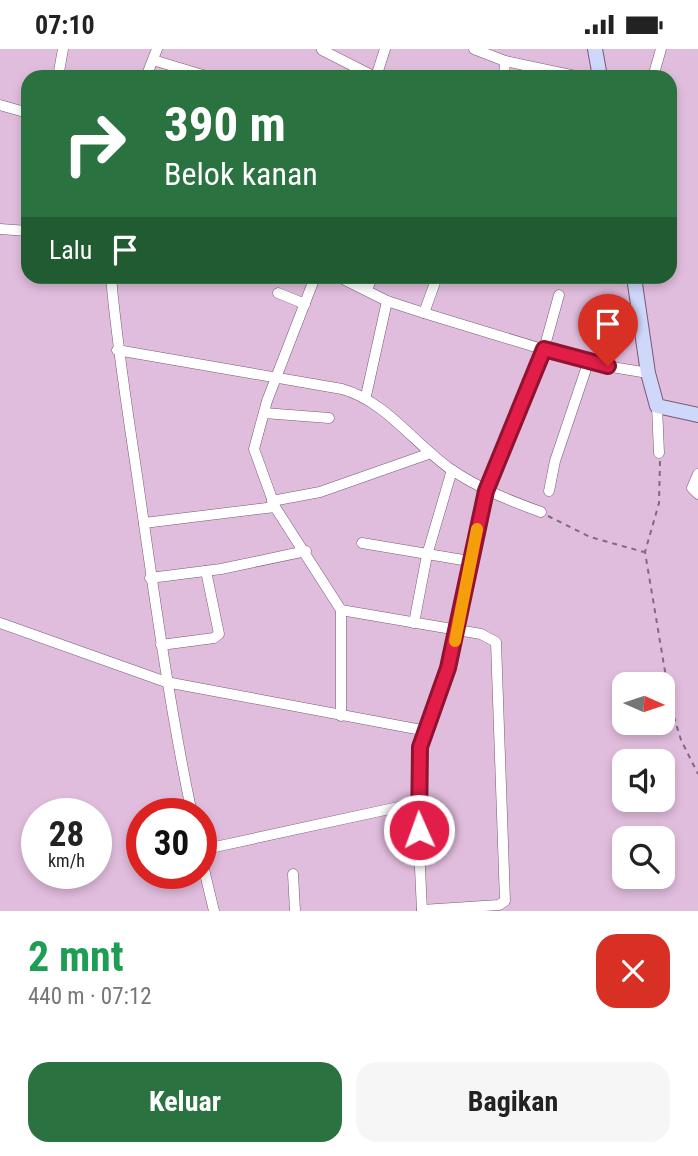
<!DOCTYPE html>
<html lang="id">
<meta charset="utf-8">
<style>
:root{--surface:#fff;--page:#f6f6f6;--text:#222;--muted:#767676;--accent:#2a723f}
body{margin:0;font-family:"Roboto Condensed",sans-serif;background:var(--page);color:var(--text);height:100vh;display:flex;flex-direction:column;font-size:26px;white-space:nowrap}
*{box-sizing:border-box;margin:0}
p{font-size:23px;color:var(--muted)}
.icon{flex:none;width:38px;height:38px;fill:none;stroke:currentColor;stroke-width:2;stroke-linecap:round;stroke-linejoin:round}
.map{position:relative;height:862px;overflow:hidden}
.details{display:flex;flex-direction:column;background:var(--surface);flex:1}
.details>*{flex:none}
.banner{position:absolute;left:21px;top:21px;width:656px;height:214px;border-radius:21px;box-shadow:0 4px 10px #0003;background:#2a723f;color:#fff;overflow:hidden}
.needle{width:46px;rotate:93deg}
.fabs{position:absolute;left:612px;top:623px;display:grid;gap:14px}
.fabs a{display:grid;place-items:center;width:63px;height:63px;border-radius:14px;background:var(--surface);box-shadow:0 4px 10px #0003;font-size:35px}
.speed{position:absolute;left:21px;top:749px;display:flex;gap:14px;font-size:35px;font-weight:700;text-align:center}
.speed>*{display:grid;place-content:center;width:91px;height:91px;border-radius:50%;background:var(--surface);box-shadow:0 4px 10px #0003;line-height:1}
.speed small{font-size:18px;font-weight:400}
.speed .limit{border:10px solid #d22;background:#fff;color:#111}
.pin{position:absolute;display:grid;place-items:center;width:60px;height:60px;color:#fff;margin:-72px -30px;border-radius:50% 50% 50% 0;rotate:-45deg;box-shadow:0 0 7px #0007}
.pin .icon{rotate:45deg}
.me{position:absolute;width:77px;margin:-38px;rotate:358deg;stroke-linejoin:round;filter:drop-shadow(0 0 5px #0008)}
.turn{display:flex;align-items:center;gap:24px;height:147px;padding:0 28px;font-size:32px}
.turn .icon{width:91px;height:91px;stroke-width:2.5}
.turn b{display:block;font-size:49px;line-height:60px}
.then{display:flex;align-items:center;height:66px;padding:0 28px;background:#0003;gap:14px;font-size:26px}
.round{display:grid;place-items:center;flex:none;width:74px;height:74px;border-radius:21px;background:var(--page)}
.summary{display:flex;align-items:center;justify-content:space-between;height:119px;padding:0 28px}
h1{font-size:42px;font-weight:700;line-height:52px;color:#1e9e55}
.primary-button{display:flex;gap:14px;margin-top:auto;padding:14px 28px}
.primary-button a{flex:1;height:80px;border-radius:21px;background:var(--accent);color:#fff;font-size:28px;font-weight:700;line-height:80px;text-align:center}
.primary-button a+a{background:var(--page);color:var(--text)}
.status{display:flex;justify-content:space-between;align-items:center;height:49px;padding:0 35px;background:var(--surface);direction:ltr}
.status svg{height:19px;fill:currentColor}
.map>svg:first-child{display:block}
</style>
<div class="status"><b>07:10</b><svg viewBox="0 0 49 12"><path d="M0 12V9h3v3zM5 12V6h3v6zM10 12V3h3v9zM15 12V0h3v12zM26 1h20v11H26zM47 4h2v5h-2z"/></svg></div>
<div class="map">
<svg width="698" height="862" viewBox="0 0 698 862">
<rect width="100%" height="100%" fill="#e1bddd"/>
<g fill="none" stroke-linecap="round" stroke-linejoin="round">
<defs>
<g id="street">
<polyline points="474,0 505,12 580,28"/>
<polyline points="322,1 375,28"/>
<polyline points="153,11 206,27"/>
<polyline points="58,28 63,0"/>
<polyline points="146,28 157,0"/>
<polyline points="376,28 385,0"/>
<polyline points="504,28 505,12"/>
<polyline points="653,28 661,0"/>
<polyline points="0,56 28,64"/>
<polyline points="0,180 28,182"/>
<path d="M111 228C117 297 128 365 138 433 154 545 169 655 192 765"/>
<polyline points="315,228 267,352 254,400 275,458 341,561 341,667"/>
<polyline points="339,228 387,252 424,264 588,314 648,324"/>
<polyline points="367,241 372,228"/>
<polyline points="278,244 305,255"/>
<polyline points="424,264 437,228"/>
<path d="M117 301 342 340C385 352 413 393 449 419 478 439 508 451 541 463"/>
<polyline points="366,347 387,252"/>
<polyline points="657,357 659,404"/>
<polyline points="264,364 329,369"/>
<polyline points="698,425 692,439 698,445"/>
<polyline points="549,442 555,412 588,314"/>
<polyline points="272,452 320,443 431,404"/>
<polyline points="144,474 275,458"/>
<polyline points="362,494 469,512"/>
<polyline points="150,529 221,520 306,502"/>
<polyline points="341,561 481,585 496,593 505,852 499,856 422,861"/>
<polyline points="0,574 166,633 427,682"/>
<polyline points="414,574 427,506 452,421"/>
<polyline points="161,596 214,589 219,585 206,522"/>
<polyline points="201,801 417,754"/>
<polyline points="201,808 214,862"/>
<polyline points="293,825 295,862"/>
<polyline points="422,862 417,754 420,698 448,619 486,442 544,300 559,246"/>
</g>
<g id="secondary">
<polyline points="595,0 600,28"/>
<polyline points="634,228 648,324 657,357 698,366"/>
</g>
</defs>
<use href="#street" stroke="#795975" stroke-width="11"/>
<use href="#secondary" stroke="#795975" stroke-width="16"/>
<g stroke="#81697e" stroke-width="2" stroke-dasharray="5 5" stroke-linecap="butt">
<polyline points="660,412 659,454 645,503 671,658 681,691 698,725"/>
<polyline points="548,467 590,488 644,503"/>
</g>
<use href="#street" stroke="#fff" stroke-width="10"/>
<use href="#secondary" stroke="#cfd7fa" stroke-width="14"/>
</g>
<g fill="none" stroke-linecap="round" stroke-linejoin="round">
<defs>
<polyline id="route" points="419,781 420,698 448,619 486,442 544,300 608,317"/>
</defs>
<use href="#route" stroke="#92132f" stroke-width="18"/>
<use href="#route" stroke="#e11d48" stroke-width="12"/>
<polyline stroke="#f59e0b" stroke-width="12" points="455,592 477,480"/>
</g>
</svg>
<div class="fabs">
<a><svg class="needle" viewBox="-14 -14 28 28"><path d="M0-13l5 13h-10z" fill="#e53935"/><path d="M0 13l5-13h-10z" fill="#767676"/></svg></a>
<a><svg class="icon" aria-label="sound" viewBox="0 0 24 24"><path d="M4 9h4l5-4v14l-5-4H4zM17 9q2 3 0 6"/></svg></a>
<a><svg class="icon" aria-label="search" viewBox="0 0 24 24"><circle cx="10" cy="10" r="6"/><path d="M15 15l6 6"/></svg></a>
</div>
<div class="speed"><div>28<small>km/h</small></div><div class="limit">30</div></div>
<div class="pin" style="left:608px;top:317px;background:#d93025"><svg class="icon" aria-label="arrive" viewBox="0 0 24 24"><path d="M6 21V4h12l-3 4 3 4H6"/></svg></div>
<svg class="me" style="left:419px;top:781px" viewBox="-20 -20 40 40"><circle r="17" fill="#e11d48" stroke="#fff" stroke-width="3"/><path d="M0-11L8 9 0 5-8 9z" fill="#fff"/></svg>
<div class="banner">
<div class="turn"><svg class="icon" aria-label="right" viewBox="0 0 24 24"><path d="M7 20v-9h11M14 6l5 5-5 5"/></svg><div><b>390 m</b>Belok kanan</div></div>
<div class="then">Lalu<svg class="icon" aria-label="arrive" viewBox="0 0 24 24"><path d="M6 21V4h12l-3 4 3 4H6"/></svg></div>
</div>
</div>
<section class="details">
<div class="summary"><div><h1>2 mnt</h1><p>440 m · 07:12</p></div><a class="round" style="background:#d93025;color:#fff"><svg class="icon" aria-label="close" viewBox="0 0 24 24"><path d="M6 6l12 12M18 6L6 18"/></svg></a></div>
<div class="primary-button"><a>Keluar</a><a>Bagikan</a></div>
</section>
